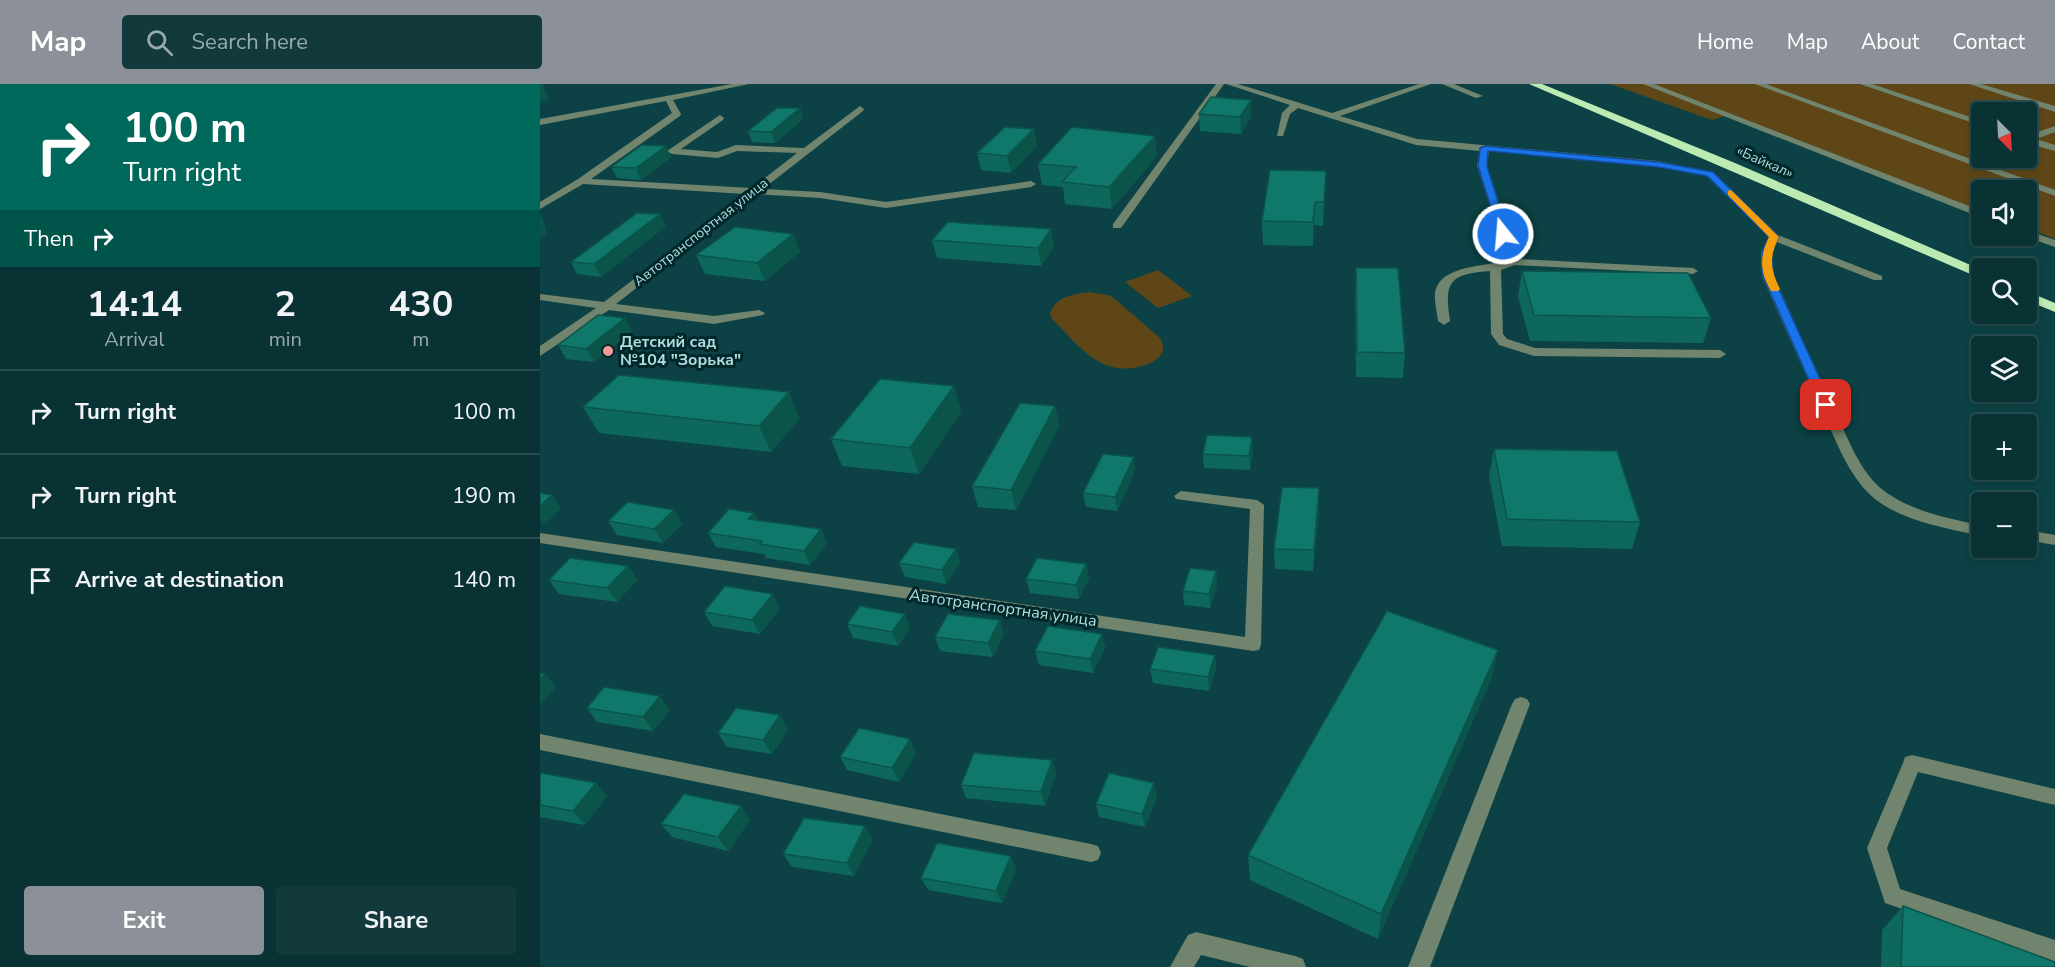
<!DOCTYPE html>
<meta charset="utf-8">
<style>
:root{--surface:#093234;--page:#123a3c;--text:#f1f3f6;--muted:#99aaac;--line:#294d4f;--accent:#8c9099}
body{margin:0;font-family:"Nunito Sans",sans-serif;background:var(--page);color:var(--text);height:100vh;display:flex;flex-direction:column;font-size:22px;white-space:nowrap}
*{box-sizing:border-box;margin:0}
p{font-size:20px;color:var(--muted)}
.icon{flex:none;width:33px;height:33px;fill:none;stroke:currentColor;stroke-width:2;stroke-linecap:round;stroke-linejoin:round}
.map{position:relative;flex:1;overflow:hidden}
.sheet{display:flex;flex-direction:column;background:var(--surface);width:540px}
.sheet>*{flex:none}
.guide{background:#00695c;color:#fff;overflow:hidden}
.needle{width:39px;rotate:156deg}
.buttons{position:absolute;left:1431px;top:18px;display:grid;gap:12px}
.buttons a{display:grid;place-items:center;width:66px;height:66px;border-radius:6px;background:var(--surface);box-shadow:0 3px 9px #0003,0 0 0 2px var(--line);font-size:30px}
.pin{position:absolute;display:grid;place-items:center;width:51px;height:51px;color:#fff;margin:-26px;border-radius:12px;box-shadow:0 3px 9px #0006}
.me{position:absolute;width:66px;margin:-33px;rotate:343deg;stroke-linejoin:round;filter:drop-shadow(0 0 4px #0008)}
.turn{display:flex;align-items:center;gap:21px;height:126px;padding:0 24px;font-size:27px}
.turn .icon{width:78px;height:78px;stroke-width:2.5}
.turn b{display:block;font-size:42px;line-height:51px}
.then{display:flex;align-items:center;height:57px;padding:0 24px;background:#0003;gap:12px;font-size:22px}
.eta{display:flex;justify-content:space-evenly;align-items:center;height:102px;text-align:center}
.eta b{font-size:36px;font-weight:700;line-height:42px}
.action{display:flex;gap:12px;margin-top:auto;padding:12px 24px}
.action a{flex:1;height:69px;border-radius:6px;background:var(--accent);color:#fff;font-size:24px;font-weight:700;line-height:69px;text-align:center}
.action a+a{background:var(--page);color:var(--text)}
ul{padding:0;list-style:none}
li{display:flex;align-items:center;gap:18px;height:84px;padding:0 24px;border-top:2px solid var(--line)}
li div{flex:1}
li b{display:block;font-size:22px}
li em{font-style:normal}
header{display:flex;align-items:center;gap:36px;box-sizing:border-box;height:84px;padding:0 30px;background:var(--accent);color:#fff}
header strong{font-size:28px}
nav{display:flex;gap:33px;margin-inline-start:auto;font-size:21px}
.search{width:420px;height:54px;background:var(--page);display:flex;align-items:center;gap:15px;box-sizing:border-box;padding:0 21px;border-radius:6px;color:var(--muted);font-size:22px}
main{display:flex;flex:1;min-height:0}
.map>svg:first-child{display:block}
</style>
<header>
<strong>Map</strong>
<div class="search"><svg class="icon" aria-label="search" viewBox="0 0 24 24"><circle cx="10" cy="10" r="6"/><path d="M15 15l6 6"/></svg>Search here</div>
<nav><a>Home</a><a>Map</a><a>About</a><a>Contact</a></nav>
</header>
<main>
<section class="sheet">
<div class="guide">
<div class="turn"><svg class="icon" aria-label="right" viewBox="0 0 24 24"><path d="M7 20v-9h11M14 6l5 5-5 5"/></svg><div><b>100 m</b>Turn right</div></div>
<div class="then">Then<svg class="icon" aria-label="right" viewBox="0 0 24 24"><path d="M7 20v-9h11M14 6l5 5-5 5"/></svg></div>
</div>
<div class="eta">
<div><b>14:14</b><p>Arrival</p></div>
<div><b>2</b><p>min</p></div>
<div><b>430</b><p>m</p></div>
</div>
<ul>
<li><svg class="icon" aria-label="right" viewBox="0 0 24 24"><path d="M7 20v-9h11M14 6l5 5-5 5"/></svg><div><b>Turn right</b></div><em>100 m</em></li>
<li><svg class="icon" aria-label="right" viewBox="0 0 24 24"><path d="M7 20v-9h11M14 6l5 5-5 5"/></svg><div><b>Turn right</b></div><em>190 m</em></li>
<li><svg class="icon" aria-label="arrive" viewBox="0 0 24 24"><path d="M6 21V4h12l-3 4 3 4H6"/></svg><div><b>Arrive at destination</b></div><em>140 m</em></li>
</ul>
<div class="action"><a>Exit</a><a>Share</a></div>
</section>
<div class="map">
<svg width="1515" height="883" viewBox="0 0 1515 883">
<rect width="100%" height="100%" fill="#0c4245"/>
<g fill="#5e4617" fill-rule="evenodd">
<path d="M1070 0H1515V41L1513 42 1515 43V155L1487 144 1486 106H1442L1441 127 1191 30 1172 36ZM1442 28H1486V74H1442Z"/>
<polygon points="618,186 652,212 618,224 585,198"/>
<path d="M549 208 569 211 576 216 620 254C624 261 625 268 618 274 611 280 600 283 592 284 556 289 535 257 512 235L510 229C516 213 533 210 549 208Z"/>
</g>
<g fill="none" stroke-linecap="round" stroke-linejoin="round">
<g fill="#71846d" fill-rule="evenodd">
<polygon points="192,0 209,0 133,16 141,30 140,32 51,95 212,104 257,69 197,67 178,74 132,70 127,67 180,31 184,34 183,36 141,65 177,68 196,61 264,64 320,22 324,25 323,27 223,105 280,108 346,118 491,97 496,100 491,103 346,124 280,114 216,110 76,220 174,232 219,226 225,229 223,231 174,240 69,226 0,272 0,262 56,224 0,216 0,210 64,218 205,110 43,100 0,125 0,118 38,95 132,29 126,17 0,41 0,35"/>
<polygon points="676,0 684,0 581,144 573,144 573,140"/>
<path d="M686 0H698L792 29 879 0H891L800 32 877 55 1118 77 1173 88 1238 151 1342 192V196H1334L1237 158 1231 168 1234 192C1253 235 1272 278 1293 321 1306 350 1320 391 1347 409 1376 429 1409 434 1442 442V452C1405 444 1365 438 1335 415 1309 394 1295 355 1282 325 1261 281 1242 237 1222 192L1221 168 1229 153 1167 92 1118 83 949 67 947 82 978 175 1153 184 1158 187 1153 190 975 181 961 186 963 250 967 255 995 264 1180 266 1186 270 1180 274 994 272 959 261 951 250 950 187C909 190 904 198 910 237L904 241 898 237C897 228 894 218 895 209 900 180 947 183 968 176L937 82 940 67 876 61 758 24 750 30 743 52H737L742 29 750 21Z"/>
<polygon points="902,0 914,0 943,12 936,14"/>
<polygon points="1103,0 1114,0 1442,127 1442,134"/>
<polygon points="1215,0 1226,0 1515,106 1515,112"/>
<polygon points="1320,0 1332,0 1442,37 1442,42"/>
<polygon points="1429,0 1441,0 1515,22 1515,28"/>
<polygon points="1515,42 1515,48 1496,55 1515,61 1515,67 1486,59 1486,52"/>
<polygon points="1486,146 1515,156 1515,163 1483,152 1486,152"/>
<polygon points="641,407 717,416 724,421 721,561 719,566 713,567 0,459 0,449 705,553 710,425 636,415 634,412"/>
<polygon points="1486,446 1515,451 1515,461 1486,456"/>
<polygon points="981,613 987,615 990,620 890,883 868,883 972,620 975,615"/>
<polygon points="0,650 551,760 558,762 561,769 558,776 551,778 0,666"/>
<polygon points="1372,671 1515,705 1515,721 1378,688 1347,764 1360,805 1515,856 1515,878 1345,819 1327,764 1363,679 1365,673"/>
<polygon points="656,848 755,872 763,875 766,883 710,883 661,871 654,883 630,883 648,851"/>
</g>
<g fill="#bbeab2" fill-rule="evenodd">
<polygon points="989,0 1002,0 1195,79 1442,186 1442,195"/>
<polygon points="1486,207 1515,219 1515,228 1486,216"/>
</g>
</g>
<g fill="#0e675b">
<polygon points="711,16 711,32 701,50 660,47 659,30"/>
<polygon points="263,35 235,59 212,58 208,47"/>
<polygon points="126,62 131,73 101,96 77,94 71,83"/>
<polygon points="497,62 471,89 441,86 437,69"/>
<polygon points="617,72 572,125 525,120 523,103 502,101 498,80"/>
<polygon points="786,87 783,142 774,141 773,162 723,161 722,137"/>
<polygon points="126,142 61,193 37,190 31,178"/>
<polygon points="253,150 260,168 225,197 165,190 156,171"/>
<polygon points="392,156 514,163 501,182 397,174"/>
<polygon points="816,184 865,269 863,294 816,293 815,208"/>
<polygon points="982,187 1171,234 1163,259 990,257 978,212"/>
<polygon points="92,247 54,278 26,275 18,261"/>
<polygon points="414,302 421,328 379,390 302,382 291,355"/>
<polygon points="249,308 259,335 231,368 59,349 43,323"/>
<polygon points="515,322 519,342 476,426 438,423 432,402"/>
<polygon points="954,365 1100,438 1092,465 962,462 949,392"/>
<polygon points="713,367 710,386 664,384 663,370"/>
<polygon points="595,387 577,427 546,423 543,409"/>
<polygon points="779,404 779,425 773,487 735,485 734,465"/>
<polygon points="134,426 142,440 123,459 77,451 68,437"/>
<polygon points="214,429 217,436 281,445 287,459 270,481 226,474 224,470 176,463 168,449"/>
<polygon points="416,465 420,479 406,500 365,493 359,479"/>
<polygon points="546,480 549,494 539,515 490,509 486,495"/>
<polygon points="88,482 97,496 77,518 19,510 9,496"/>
<polygon points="676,487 677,501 670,524 644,521 643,507"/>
<polygon points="240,524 220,550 172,542 164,528"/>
<polygon points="307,540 370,544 358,562 313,554"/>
<polygon points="464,550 453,573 400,567 395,553"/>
<polygon points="562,550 565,564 553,589 499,581 495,567"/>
<polygon points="675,571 676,585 669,607 613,599 610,585"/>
<polygon points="952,593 838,855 710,796 708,771"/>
<polygon points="47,624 130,626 113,647 57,638"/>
<polygon points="248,645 232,670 187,663 178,649"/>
<polygon points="376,669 359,698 307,686 300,673"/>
<polygon points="512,676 516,690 505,722 426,714 421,701"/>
<polygon points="0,691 67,712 45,741 0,733"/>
<polygon points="617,713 605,743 559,733 556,720"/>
<polygon points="201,722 210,736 188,767 132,753 121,740"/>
<polygon points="333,755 314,792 252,783 243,770"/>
<polygon points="476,785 462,819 388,806 381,794"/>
<polygon points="1363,822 1515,883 1341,883 1342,846"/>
</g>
<g fill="#0b544a">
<polygon points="1,0 3,0 9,16 0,17 0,1"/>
<polygon points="711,16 711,32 701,50 700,33"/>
<polygon points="260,24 263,35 235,59 231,48"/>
<polygon points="494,45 497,62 471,89 467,72"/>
<polygon points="615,52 617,72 572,125 569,103"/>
<polygon points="126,62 131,73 101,96 96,84"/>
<polygon points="775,118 774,141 773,162 773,138"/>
<polygon points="0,129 3,134 7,150 0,154"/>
<polygon points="120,130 126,142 61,193 54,180"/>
<polygon points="511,145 514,163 501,182 498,164"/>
<polygon points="253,150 260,168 225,197 217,179"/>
<polygon points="85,234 92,247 54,278 46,265"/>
<polygon points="414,302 421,328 379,390 370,364"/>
<polygon points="249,308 259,335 231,368 219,342"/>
<polygon points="515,322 519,342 476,426 471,406"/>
<polygon points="712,353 713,367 710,386 709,372"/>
<polygon points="594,373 595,387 577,427 575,413"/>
<polygon points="779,404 779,425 773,487 774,466"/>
<polygon points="12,411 21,425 4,441 0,435 0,422"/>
<polygon points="134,426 142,440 123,459 114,445"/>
<polygon points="214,429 220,443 208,435"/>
<polygon points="281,445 287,459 270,481 264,467"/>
<polygon points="416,465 420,479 406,500 402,486"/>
<polygon points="546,480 549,494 539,515 536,501"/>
<polygon points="88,482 97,496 77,518 67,504"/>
<polygon points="676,487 677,501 670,524 669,510"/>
<polygon points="233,510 240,524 220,550 212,536"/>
<polygon points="365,530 370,544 358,562 352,548"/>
<polygon points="460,536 464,550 453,573 448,559"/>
<polygon points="562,550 565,564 553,589 550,575"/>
<polygon points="958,566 952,593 838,855 841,830"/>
<polygon points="675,571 676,585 669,607 668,593"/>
<polygon points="5,590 16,603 0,621 0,595"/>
<polygon points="120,612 130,626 113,647 103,633"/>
<polygon points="240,631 248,645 232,670 223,656"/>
<polygon points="370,655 376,669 359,698 352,684"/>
<polygon points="512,676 516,690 505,722 501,708"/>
<polygon points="56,699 67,712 45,741 33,727"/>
<polygon points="614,699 617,713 605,743 602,730"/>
<polygon points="201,722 210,736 188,767 178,753"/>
<polygon points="325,742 333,755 314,792 307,779"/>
<polygon points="471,772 476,785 462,819 456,807"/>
</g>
<g fill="#10786a" stroke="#0b544a" stroke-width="1.5">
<polygon points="671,13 711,16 700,33 659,30"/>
<polygon points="237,24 260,24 231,48 208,47"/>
<polygon points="465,43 494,45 467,72 437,69"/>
<polygon points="532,43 615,52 569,103 522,98 536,83 498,80"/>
<polygon points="102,61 126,62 96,84 71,83"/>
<polygon points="730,86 786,87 784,118 775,118 773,138 722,137"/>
<polygon points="97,129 120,130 54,180 31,178"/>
<polygon points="408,138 511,145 498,164 392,156"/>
<polygon points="195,143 253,150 217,179 156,171"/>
<polygon points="816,184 858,184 865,269 817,268"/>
<polygon points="982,187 1148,189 1171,234 994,231"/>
<polygon points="58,231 85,234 46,265 18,261"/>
<polygon points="79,291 249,308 219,342 43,323"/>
<polygon points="340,295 414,302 370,364 291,355"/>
<polygon points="480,319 515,322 471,406 432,402"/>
<polygon points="667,351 712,353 709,372 663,370"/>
<polygon points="954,365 1077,367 1100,438 967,435"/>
<polygon points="563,370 594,373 575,413 543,409"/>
<polygon points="742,403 779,404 774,466 734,465"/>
<polygon points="0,409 12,411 0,422"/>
<polygon points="88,418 134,426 114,445 68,437"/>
<polygon points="189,425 214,429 208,435 281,445 264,467 219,460 222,457 168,449"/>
<polygon points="374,458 416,465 402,486 359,479"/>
<polygon points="30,474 88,482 67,504 9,496"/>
<polygon points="497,474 546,480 536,501 486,495"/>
<polygon points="650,484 676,487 669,510 643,507"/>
<polygon points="185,502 233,510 212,536 164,528"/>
<polygon points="320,522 365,530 352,548 307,540"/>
<polygon points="847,527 958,566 841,830 708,771"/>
<polygon points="408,530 460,536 448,559 395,553"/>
<polygon points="508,542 562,550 550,575 495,567"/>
<polygon points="618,563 675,571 668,593 610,585"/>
<polygon points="0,589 5,590 0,595"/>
<polygon points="64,603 120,612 103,633 47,624"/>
<polygon points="196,624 240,631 223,656 178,649"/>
<polygon points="319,644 370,655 352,684 300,673"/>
<polygon points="434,669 512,676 501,708 421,701"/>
<polygon points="1,689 56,699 33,727 0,721 0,691"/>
<polygon points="569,689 614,699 602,730 556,720"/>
<polygon points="144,710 201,722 178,753 121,740"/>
<polygon points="264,734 325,742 307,779 243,770"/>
<polygon points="397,759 471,772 456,807 381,794"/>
<polygon points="1363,822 1515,878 1515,883 1361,883"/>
</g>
<polygon fill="#1a73e8" stroke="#114b97" stroke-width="1.5" points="945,62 1118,78 1173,88 1239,153 1231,168 1233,192 1292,321 1290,323 1282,323 1280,321 1223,192 1222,168 1229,153 1167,92 1118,83 948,67 947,82 968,150 963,153 959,150 938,82 940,64"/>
<path fill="#f59e0b" d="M1191 106 1239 153C1229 173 1230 185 1240 205L1238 207H1231C1220 188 1219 173 1229 153L1188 111V107Z"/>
<circle fill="#f59b9a" stroke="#00272a" stroke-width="2" cx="68" cy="267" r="6"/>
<g text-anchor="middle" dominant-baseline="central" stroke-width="6" stroke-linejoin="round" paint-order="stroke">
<g font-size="14" fill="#b1dcde" stroke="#00272a">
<text transform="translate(1225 78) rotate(24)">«Байкал»</text>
<text transform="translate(161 148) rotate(-38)">Автотранспортная улица</text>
</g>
<g font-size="16" font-weight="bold" fill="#b1dcde" stroke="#00272a" text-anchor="start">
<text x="80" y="258">Детский сад<tspan x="80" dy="18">№104 "Зорька"</tspan></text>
</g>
<g font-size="16" fill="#b1dcde" stroke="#00272a">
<text transform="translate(463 524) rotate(8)">Автотранспортная улица</text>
</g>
</g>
</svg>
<div class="buttons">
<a><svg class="needle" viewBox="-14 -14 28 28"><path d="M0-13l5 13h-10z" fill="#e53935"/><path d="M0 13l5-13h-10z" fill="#99aaac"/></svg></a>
<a><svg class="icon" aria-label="sound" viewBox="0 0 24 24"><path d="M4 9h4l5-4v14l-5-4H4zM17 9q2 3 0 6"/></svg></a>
<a><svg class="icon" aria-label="search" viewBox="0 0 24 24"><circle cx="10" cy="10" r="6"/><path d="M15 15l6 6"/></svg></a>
<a><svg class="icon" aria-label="layers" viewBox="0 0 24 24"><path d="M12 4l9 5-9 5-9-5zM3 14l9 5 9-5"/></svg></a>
<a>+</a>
<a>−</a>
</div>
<div class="pin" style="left:1286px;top:321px;background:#d93025"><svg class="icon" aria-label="arrive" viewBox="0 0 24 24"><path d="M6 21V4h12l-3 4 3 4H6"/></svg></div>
<svg class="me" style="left:963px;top:150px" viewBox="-20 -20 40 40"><circle r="17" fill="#1a73e8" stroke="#fff" stroke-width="3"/><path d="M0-11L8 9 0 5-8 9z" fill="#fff"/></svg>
</div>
</main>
